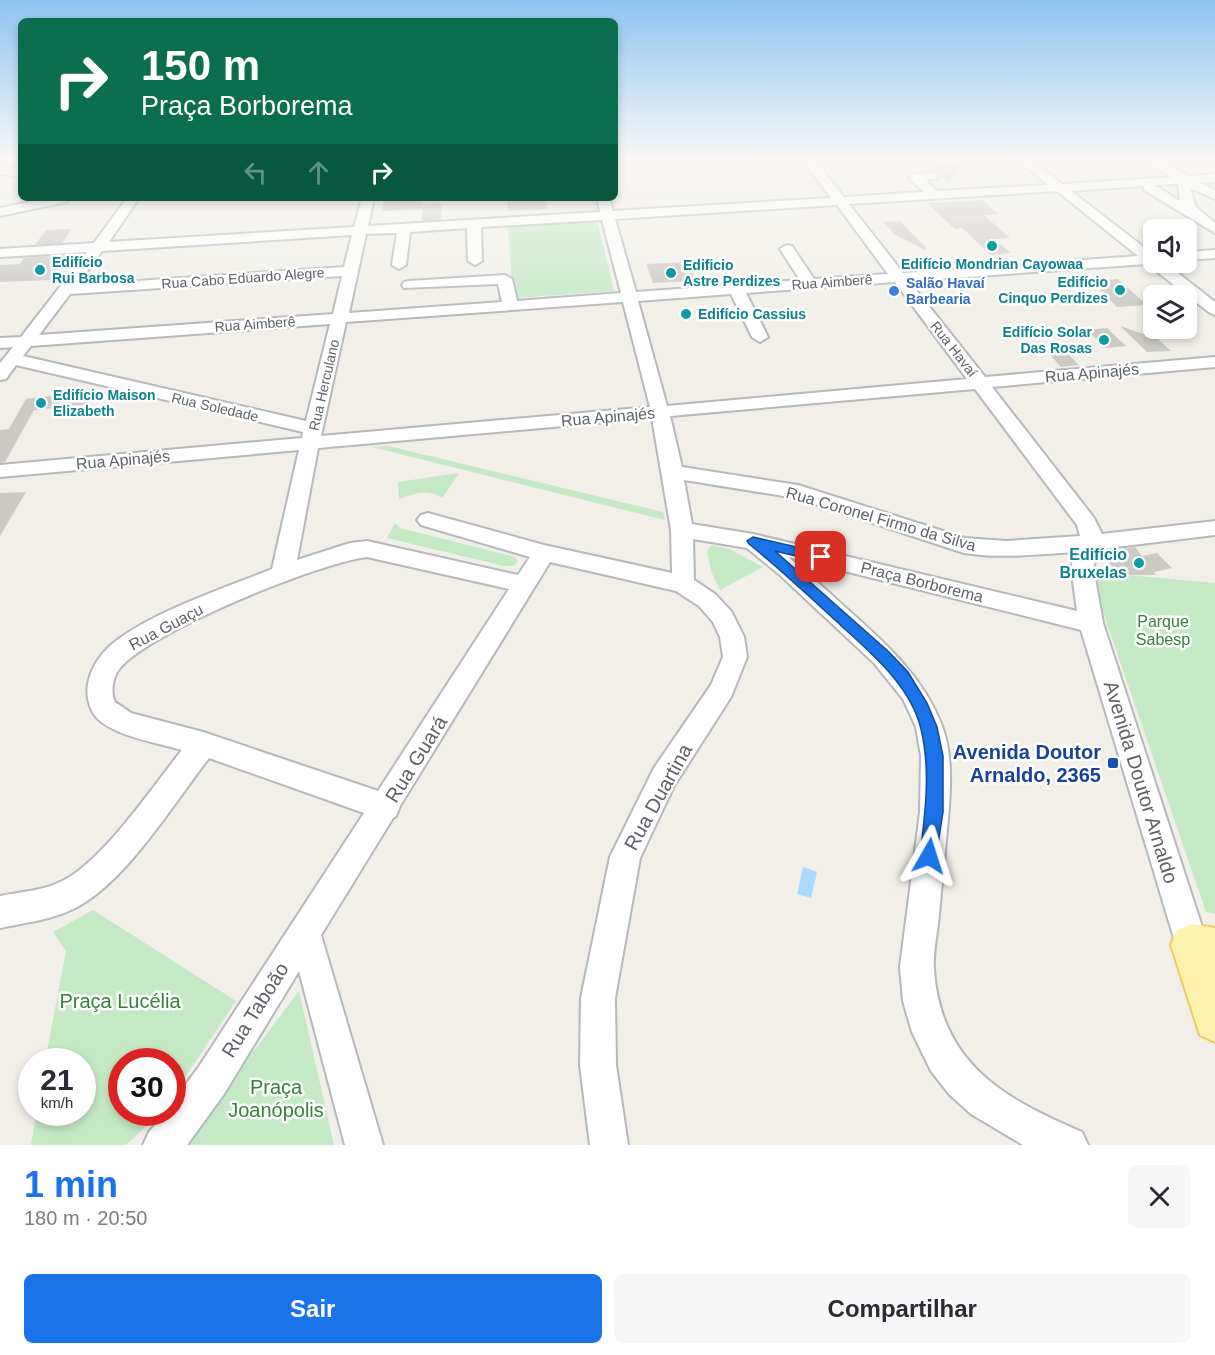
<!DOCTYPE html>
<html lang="pt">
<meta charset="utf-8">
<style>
:root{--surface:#fff;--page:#f7f7f7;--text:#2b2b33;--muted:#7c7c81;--accent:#1a73e8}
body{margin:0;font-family:Arial,sans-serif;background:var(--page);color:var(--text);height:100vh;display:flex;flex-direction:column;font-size:22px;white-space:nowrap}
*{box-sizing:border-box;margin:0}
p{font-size:20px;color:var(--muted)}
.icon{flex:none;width:33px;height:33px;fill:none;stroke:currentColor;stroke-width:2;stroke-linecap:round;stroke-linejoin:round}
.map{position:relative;height:1145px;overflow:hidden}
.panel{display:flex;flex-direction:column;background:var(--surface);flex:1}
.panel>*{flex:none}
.hud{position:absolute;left:18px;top:18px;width:600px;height:183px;border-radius:9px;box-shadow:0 3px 9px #0003;background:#0b6e4f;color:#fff;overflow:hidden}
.buttons{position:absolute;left:1143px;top:219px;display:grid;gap:12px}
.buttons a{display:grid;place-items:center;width:54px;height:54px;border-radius:9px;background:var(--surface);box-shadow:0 3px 9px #0003;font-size:30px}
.speed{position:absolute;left:18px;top:1048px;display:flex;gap:12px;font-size:30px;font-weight:700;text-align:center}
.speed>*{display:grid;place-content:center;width:78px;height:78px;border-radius:50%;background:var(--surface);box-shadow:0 3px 9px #0003;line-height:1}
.speed small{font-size:15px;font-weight:400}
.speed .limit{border:9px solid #d22;background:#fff;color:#111}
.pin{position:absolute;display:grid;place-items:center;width:51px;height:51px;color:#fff;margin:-26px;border-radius:12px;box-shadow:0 3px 9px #0006}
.me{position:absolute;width:66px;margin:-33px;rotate:6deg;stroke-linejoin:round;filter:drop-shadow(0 0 4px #0008)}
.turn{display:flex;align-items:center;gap:21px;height:126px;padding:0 24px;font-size:27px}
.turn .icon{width:78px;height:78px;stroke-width:2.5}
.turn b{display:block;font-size:42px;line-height:51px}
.lanes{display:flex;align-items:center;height:57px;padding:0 24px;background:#0003;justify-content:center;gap:30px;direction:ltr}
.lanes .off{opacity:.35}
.round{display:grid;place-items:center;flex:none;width:63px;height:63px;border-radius:9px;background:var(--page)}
.summary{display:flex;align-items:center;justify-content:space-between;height:102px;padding:0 24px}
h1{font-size:36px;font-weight:700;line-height:45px;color:var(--accent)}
.cta{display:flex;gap:12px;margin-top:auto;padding:12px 24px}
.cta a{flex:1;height:69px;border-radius:9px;background:var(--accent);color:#fff;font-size:24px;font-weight:700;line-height:69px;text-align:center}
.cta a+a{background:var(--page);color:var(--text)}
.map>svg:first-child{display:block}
</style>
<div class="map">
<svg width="1215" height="1145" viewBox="0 0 1215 1145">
<rect width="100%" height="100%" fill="#f1efe8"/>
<g fill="#c5e8c5">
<polygon points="591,221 598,224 614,291 513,298 508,226"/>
<polygon points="388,446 663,512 665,520 372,447"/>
<path d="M459 473 442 498C427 488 415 494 399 499L398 482Z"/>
<polygon points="395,523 400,528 515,557 518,561 514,566 504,566 387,538"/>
<polygon points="711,545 729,549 763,567 720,590 711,571 707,550"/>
<polygon points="1105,573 1215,583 1215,914 1206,912 1091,577"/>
<polygon points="93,910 236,1001 173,1095 172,1062 122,1062 122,1113 160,1113 126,1145 31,1145 36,1113 82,1113 82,1062 45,1062 66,951 53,932"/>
<polygon points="299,991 334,1145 183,1145"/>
</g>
<polygon fill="#aadaff" points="803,867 817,872 811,898 797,894"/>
<g fill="#cccac5">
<polygon points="965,164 949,183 939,175 939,171 928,166"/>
<polygon points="384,198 422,198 422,209 382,211"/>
<polygon points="507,198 547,198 547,209 508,211"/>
<polygon points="983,200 998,214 984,215 1010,238 994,239 1011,253 991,255 962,228 955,229 927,203"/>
<polygon points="442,203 441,219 422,221 423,204"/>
<polygon points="900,221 926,248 925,250 894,234 884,222"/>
<polygon points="72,229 62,243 35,245 46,230"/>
<polygon points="52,256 49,260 67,259 51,280 0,282 0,265 20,264 24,258"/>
<polygon points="689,262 695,281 653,283 647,266 647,264"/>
<polygon points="1118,279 1147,305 1117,307 1092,281"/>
<polygon points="1120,326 1158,339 1171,351 1147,352"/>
<polygon points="1107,328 1126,346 1106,348 1087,330"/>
<polygon points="1062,348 1079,365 1061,367 1045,349"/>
<polygon points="85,392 87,405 34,410 5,462 0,463 0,430 9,429 26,399"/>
<polygon points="26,492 0,536 0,493"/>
<polygon points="1135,547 1142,556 1157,553 1172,568 1154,572 1156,575 1118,575 1106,559 1123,558 1121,556 1127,556 1122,549"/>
</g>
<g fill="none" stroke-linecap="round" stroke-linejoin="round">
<defs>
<g id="minor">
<path d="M801 158H813L844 197 924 192 909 178C915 172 929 172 937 173V179L925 180 937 191 1048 185 1016 158H1029L1062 184 1172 177 1138 158H1153L1188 176 1215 174V182L1200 183 1215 190V199L1190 188 1196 207 1215 223V233L1144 190 1143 186 1071 191 1154 255V262H1164L1215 302V315L1210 313 1147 264 909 281 985 377 1215 357V367L992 387 1094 518 1102 534 1215 521V535L1100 549 1093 567 1103 623 1208 945 1203 956 1192 961 1181 956 1176 945 1081 630 788 557C808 573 827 591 846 608 885 643 923 676 942 726 954 757 950 797 947 830 944 861 941 893 938 924 936 939 933 955 934 969 940 1063 1004 1099 1082 1132L1088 1145H1023L971 1114 949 1094 931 1071 912 1032 903 1001 900 967 920 812 921 756 916 727 903 699 874 663 780 575 747 548 693 539 694 580 715 594 731 611 744 637 747 657 731 697 674 786 640 858 615 998 616 1065 628 1145H590L580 1065 581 998 610 857 654 768 711 685 723 657 720 637 713 622 699 606 676 591 550 562 400 806 396 816 393 818 321 935 383 1145H345L299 971 224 1094 187 1145H143L149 1132 165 1113H172V1103L198 1068 364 813 209 758C173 804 124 886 71 910 50 920 23 923 0 928V896C19 892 41 891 58 883 100 866 153 786 182 750 158 743 114 736 97 718 89 709 86 695 88 684 91 668 99 656 111 645 149 613 225 588 272 569L299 450 0 477V465L302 438 303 432 16 365 6 379 0 380V363L13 347 0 348V338L21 337 87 252 0 257V249L94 243 127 198H139L109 242 354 227 362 198H374L368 226 600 212 597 198H609L613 211 831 198ZM1178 184 1180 201 1154 185ZM1057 191 1138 256 903 273 849 204ZM837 205 888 274 814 279 792 246 787 245 780 249 800 280 636 292 615 219ZM602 220 621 293 517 301 512 279 505 275 409 281 404 282 402 285 404 288 498 284 502 302 349 313 366 234 397 233 392 265 399 269 406 265 410 232 467 228 468 261 475 265 482 261 481 227ZM352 235 344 267 77 285 102 251ZM342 276 333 314 39 335 70 294ZM895 282 967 379 667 406 638 301 731 294 752 337 760 342 768 337 746 293ZM623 302 650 407 321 436 346 322ZM330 324 306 421 23 356 31 346ZM975 389 1077 525 1080 536 1006 541 965 538 798 485 682 467 670 416ZM652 418 671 530 672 573 544 545 428 513 421 515 417 520 421 525 530 557 518 575 367 541 350 543 297 560 318 448ZM684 480 796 498 964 553C1002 559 1039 554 1077 552L1071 567 1077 611 753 534 692 524ZM367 557 509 589 378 791 203 732 131 713 115 702C110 692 113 676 120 668 151 631 318 563 367 557Z"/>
<polygon points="0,166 21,169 21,177 0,174"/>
<polygon points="48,198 72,198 66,202 0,216 0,208"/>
<polygon points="1215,250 1215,258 1186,260 1186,252"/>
</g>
<polygon id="major" points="1192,924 1215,928 1215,1042 1200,1035 1171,945 1177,930"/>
</defs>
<use href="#minor" stroke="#b5b8bc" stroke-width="4"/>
<use href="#major" stroke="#f2c960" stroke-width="4"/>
<use href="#minor" fill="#fff" fill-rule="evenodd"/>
<use href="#major" fill="#fff2af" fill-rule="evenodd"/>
</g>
<linearGradient id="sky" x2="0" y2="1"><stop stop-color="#8fc3f1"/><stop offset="0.5" stop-color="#f9f8f5"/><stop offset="1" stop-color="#f9f8f5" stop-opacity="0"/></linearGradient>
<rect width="1215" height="318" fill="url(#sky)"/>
<path fill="#1a73e8" stroke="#114b97" stroke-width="1.5" d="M753 537 826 554 828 557 821 562 775 551 889 652 908 672 927 703 937 727 943 756V812L935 863 929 865 922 863 920 856C925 815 931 770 921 729 910 683 867 650 835 620 807 594 779 568 749 544L747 541Z"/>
<g fill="#0f9aa8" stroke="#fff" stroke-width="2">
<circle cx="992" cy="246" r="6"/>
<circle cx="40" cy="270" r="6"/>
<circle cx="671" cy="273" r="6"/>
<circle cx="1120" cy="290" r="6"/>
<circle cx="686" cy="314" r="6"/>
<circle cx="1104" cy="340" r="6"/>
<circle cx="41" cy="403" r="6"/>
<circle cx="1139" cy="563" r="6"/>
</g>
<circle fill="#3f7fe0" stroke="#fff" stroke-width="2" cx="894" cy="291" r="6"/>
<rect fill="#1a4fb4" stroke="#fff" stroke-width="2" x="1107" y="757" width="12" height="12" rx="3"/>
<g text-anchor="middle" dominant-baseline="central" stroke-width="5" stroke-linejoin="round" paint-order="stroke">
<g font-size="14" font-weight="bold" fill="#0d838f" stroke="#fff" text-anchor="start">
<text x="52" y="262">Edifício<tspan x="52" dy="16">Rui Barbosa</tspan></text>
<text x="992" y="264" text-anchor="middle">Edifício Mondrian Cayowaa</text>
<text x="683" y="265">Edificio<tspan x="683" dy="16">Astre Perdizes</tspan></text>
<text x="1108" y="282" text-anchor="end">Edifício<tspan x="1108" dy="16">Cinquo Perdizes</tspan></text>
<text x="698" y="314">Edifício Cassius</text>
<text x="1092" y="332" text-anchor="end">Edifício Solar<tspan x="1092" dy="16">Das Rosas</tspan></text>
<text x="53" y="395">Edifício Maison<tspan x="53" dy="16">Elizabeth</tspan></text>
</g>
<g font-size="14" fill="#5f6368" stroke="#fff">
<text transform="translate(243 278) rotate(-4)">Rua Cabo Eduardo Alegre</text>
<text transform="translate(832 282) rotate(-4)">Rua Aimberê</text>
<text transform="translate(255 324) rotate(-4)">Rua Aimberê</text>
<text transform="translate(954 349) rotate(52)">Rua Havaí</text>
<text transform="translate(324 385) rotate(-77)">Rua Herculano</text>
<text transform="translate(215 407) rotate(13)">Rua Soledade</text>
</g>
<g font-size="14" font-weight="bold" fill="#366cbe" stroke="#fff" text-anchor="start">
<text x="906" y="283">Salão Havaí<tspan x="906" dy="16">Barbearia</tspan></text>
</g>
<g font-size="16" fill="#5f6368" stroke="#fff">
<text transform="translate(1092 373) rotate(-5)">Rua Apinajés</text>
<text transform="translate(608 417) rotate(-5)">Rua Apinajés</text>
<text transform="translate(123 460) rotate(-5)">Rua Apinajés</text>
<text transform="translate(881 519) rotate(16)">Rua Coronel Firmo da Silva</text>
<text transform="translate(922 582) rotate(14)">Praça Borborema</text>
<text transform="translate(166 627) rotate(-28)">Rua Guaçu</text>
</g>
<g font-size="16" font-weight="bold" fill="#0d838f" stroke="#fff" text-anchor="end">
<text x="1127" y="554">Edifício<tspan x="1127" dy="18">Bruxelas</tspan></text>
</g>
<g font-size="16" fill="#348238" stroke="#fff">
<text x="1163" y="621">Parque<tspan x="1163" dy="18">Sabesp</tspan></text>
</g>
<g font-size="20" font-weight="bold" fill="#164399" stroke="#fff" text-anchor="end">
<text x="1101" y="752">Avenida Doutor<tspan x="1101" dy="23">Arnaldo, 2365</tspan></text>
</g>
<g font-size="20" fill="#5f6368" stroke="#fff">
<text transform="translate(416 759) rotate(-58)">Rua Guará</text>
<text transform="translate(1141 782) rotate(73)">Avenida Doutor Arnaldo</text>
<text transform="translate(658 797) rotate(-61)">Rua Duartina</text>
<text transform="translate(255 1010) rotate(-58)">Rua Taboão</text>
</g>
<g font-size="20" fill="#348238" stroke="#fff">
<text x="120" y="1001">Praça Lucélia</text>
<text x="276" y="1087">Praça<tspan x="276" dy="23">Joanópolis</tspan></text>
</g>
</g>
</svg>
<div class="buttons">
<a><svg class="icon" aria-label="sound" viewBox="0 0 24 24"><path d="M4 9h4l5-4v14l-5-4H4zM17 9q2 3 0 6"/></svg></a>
<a><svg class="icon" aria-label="layers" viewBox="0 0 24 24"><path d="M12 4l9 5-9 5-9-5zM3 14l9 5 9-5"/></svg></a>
</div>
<div class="speed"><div>21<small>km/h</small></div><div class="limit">30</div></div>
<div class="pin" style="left:821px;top:557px;background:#d93025"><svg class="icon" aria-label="arrive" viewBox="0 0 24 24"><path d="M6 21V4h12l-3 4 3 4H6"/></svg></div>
<svg class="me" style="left:929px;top:856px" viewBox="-20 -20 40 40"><path d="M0-17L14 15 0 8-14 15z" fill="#1a73e8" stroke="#fff" stroke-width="4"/></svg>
<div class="hud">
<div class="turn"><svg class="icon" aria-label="right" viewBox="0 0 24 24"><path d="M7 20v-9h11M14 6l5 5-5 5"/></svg><div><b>150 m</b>Praça Borborema</div></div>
<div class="lanes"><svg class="icon off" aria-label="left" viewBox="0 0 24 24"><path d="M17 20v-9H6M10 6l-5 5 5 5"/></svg><svg class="icon off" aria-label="ahead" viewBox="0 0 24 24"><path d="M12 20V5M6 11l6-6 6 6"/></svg><svg class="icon" aria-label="right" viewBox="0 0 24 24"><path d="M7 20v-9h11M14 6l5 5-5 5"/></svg></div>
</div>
</div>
<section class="panel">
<div class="summary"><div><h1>1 min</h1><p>180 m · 20:50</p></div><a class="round"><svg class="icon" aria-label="close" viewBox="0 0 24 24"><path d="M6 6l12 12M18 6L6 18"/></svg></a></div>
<div class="cta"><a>Sair</a><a>Compartilhar</a></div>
</section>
